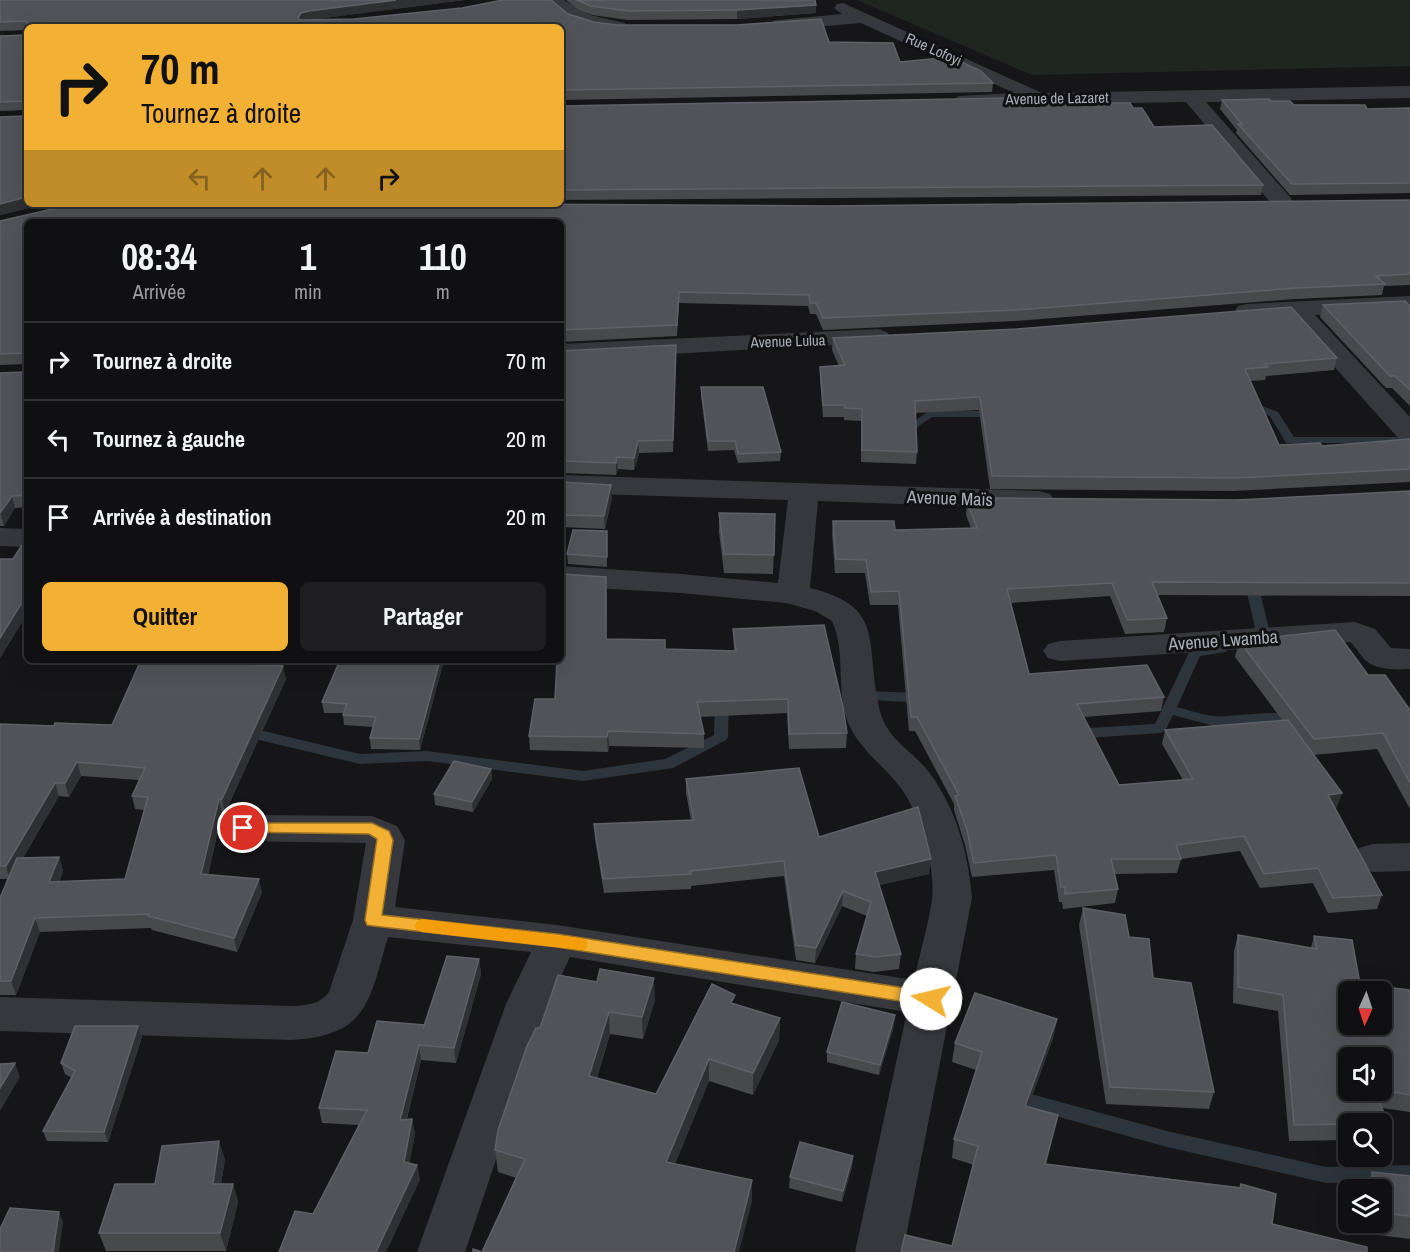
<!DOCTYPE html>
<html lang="fr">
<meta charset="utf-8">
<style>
:root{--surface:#101012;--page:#1e1e20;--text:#f1f3f6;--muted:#9c9d9f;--line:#303032;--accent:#f2b134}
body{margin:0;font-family:"Archivo Narrow",sans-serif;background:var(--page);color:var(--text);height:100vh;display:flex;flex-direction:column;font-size:22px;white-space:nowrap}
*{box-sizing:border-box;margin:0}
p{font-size:20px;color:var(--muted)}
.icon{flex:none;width:33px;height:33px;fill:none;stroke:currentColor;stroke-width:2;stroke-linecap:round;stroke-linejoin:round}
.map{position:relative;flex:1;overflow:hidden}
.drawer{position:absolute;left:24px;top:219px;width:540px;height:444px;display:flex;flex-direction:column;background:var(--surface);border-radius:9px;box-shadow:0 6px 24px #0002,0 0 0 2px var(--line)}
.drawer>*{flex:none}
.guide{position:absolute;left:24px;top:24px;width:540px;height:183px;border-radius:9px;box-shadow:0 6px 24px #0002,0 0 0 2px var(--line);background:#f2b134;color:#111;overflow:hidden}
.needle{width:39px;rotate:183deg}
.tools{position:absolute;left:1338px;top:981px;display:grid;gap:12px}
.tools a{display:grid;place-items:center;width:54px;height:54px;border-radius:9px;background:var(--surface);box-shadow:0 6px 24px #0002,0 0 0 2px var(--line);font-size:30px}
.pin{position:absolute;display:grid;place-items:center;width:51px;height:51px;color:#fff;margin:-26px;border:3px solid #fff;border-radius:50%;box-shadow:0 2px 6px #0007}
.me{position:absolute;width:66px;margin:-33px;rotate:279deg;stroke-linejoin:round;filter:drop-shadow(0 0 4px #0008)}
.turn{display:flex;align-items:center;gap:21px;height:126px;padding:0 18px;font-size:27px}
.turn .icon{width:78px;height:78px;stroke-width:2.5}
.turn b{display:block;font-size:42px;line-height:51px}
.lanes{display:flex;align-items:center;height:57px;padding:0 18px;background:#0003;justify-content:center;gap:30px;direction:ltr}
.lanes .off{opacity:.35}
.eta{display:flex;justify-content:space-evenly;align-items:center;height:102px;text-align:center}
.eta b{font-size:36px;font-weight:700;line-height:42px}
.cta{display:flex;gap:12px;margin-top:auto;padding:12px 18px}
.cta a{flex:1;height:69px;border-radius:9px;background:var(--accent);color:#111;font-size:24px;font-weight:700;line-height:69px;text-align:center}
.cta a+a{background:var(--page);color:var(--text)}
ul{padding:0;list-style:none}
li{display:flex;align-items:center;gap:18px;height:78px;padding:0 18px;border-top:2px solid var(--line)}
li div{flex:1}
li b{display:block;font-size:22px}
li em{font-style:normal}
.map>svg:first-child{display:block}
</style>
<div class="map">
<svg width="1410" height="1252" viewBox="0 0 1410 1252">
<rect width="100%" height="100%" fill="#161618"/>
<polygon fill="#1e261f" points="857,0 1410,0 1410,66 1032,75"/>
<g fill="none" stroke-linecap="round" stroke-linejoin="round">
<g fill="#2c353c" fill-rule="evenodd">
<polygon points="1247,400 1278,412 1294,437 1410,437 1410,443 1286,443 1270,416 1243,405 1241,403"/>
<polygon points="929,411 998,411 1004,414 998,417 932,417 916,428 898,429 892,426 898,423 913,422"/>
<polygon points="1270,588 1275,589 1277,592 1275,595 1261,596 1269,629 1254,641 1244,641 1242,638 1255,628 1247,593 1254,589"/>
<path d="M1221 645 1226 646 1228 649 1226 652 1200 656 1177 707C1189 710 1202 715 1214 716 1234 718 1294 705 1307 721L1305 724 1300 726 1266 722 1214 726 1173 715 1165 731 1160 733 1073 739 1066 734 1073 729 1155 724 1190 650Z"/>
<polygon points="859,691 924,693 931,698 924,703 854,699 852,696"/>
<polygon points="722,694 729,699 728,737 726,740 673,768 583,781 427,761 360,764 243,736 236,731 243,726 360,754 427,751 583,771 665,759 714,735 715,699"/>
<polygon points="1012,1089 1167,1131 1326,1167 1410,1165 1410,1181 1326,1183 1167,1147 1005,1102 1003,1097 1005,1092"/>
</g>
<g fill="#37383d" fill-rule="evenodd">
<path d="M544 0H564L590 15 625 23 628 27 625 31C601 37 559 20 544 0Z"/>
<polygon points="843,3 1042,93 1410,86 1410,98 1206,102 1290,197 1293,202 1290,207 1282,209 1274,207 1186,102 965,106 958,104 955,100 958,96 1014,93 861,23 779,30 773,29 770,25 773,21 779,20 842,14 834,8 837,4"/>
<polygon points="1410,296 1410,310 1315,315 1410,417 1410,442 1400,440 1289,316 1247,318 1238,316 1235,311 1238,306 1247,304"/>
<polygon points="878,329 887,332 891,337 887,342 561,360 561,344"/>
<path d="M561 475 1039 491 1050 494 1054 500 1050 506 1039 509 818 501 810 588C878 605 868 632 876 691 878 703 880 716 886 726 895 742 912 753 924 766 955 803 968 851 972 898L903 1252H855L907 1012 570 957 548 1004 465 1252H417L506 1004 531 952 388 937C369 1000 369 1036 291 1040L0 1031V997L291 1006C307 1005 319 1005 329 992L353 920 366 843 243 841 230 837 224 828 230 819 243 815 372 816 397 826 405 840 395 907 557 925 914 980C920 953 928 926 932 900 936 867 920 813 900 787 883 764 857 748 847 720 836 688 846 651 832 621L815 611 786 603 681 593 561 586V566L681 574 778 583 788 500 561 493Z"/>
<polygon points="0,528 27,529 27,547 0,546"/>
<path d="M1355 622 1375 629 1391 648 1410 649V669C1396 670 1378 670 1366 661 1360 655 1357 648 1350 642L1060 661 1048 658 1043 651 1048 644 1060 641Z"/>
<polygon points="1410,843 1410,871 1373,872 1359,868 1354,858 1359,848 1373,844"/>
</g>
</g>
<g fill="#47494d" fill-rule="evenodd">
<polygon points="0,0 464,0 308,20 568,14 594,22 616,25 829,42 900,62 993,83 992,92 561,100 561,27 27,30 0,31"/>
<polygon points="566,0 815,0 816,13 737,19 628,20 592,15 579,10"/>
<polygon points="27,33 27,204 45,204 0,215 0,117 26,116 26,110 0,111 0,36 25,35"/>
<polygon points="1222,100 1271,101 1294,105 1367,109 1410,108 1410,193 1290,195 1236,133 1237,130 1220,109"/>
<polygon points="1014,103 1133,108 1154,127 1263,185 1261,195 561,200 561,106"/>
<polygon points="1410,200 1410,285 1384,286 1382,295 1295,299 1015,321 823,330 816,314 810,314 808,306 679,303 677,336 561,342 561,222 27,222 27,507 15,508 4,526 0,526 0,373 26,372 26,364 0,365 0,221 829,206"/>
<polygon points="1323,305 1410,306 1410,406 1392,388 1386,388 1320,317"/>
<polygon points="833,338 1337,358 1334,370 1266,376 1265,380 1250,381 1279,445 1322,446 1410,439 1410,482 1233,491 990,489 979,410 915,413 917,452 916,464 861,462 861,421 844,420 844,417 823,417 820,379 820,367 839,366 832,350"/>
<polygon points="676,345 673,452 639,453 634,470 618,469 616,475 561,473 561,351"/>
<polygon points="701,387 781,452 780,461 738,463 734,450 708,451 701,396"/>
<polygon points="561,482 612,497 605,529 561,527"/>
<polygon points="1410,491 1410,596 1157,595 1167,618 1164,632 1125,634 1110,596 1010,603 1029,674 1164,697 1161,711 1084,717 1119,785 1183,780 1162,744 1165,730 1283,721 1235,657 1239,641 1368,675 1410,710 1410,809 1377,749 1313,755 1337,807 1335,808 1382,895 1377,909 1328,913 1313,883 1260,888 1240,851 1181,859 1177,873 1115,874 1118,889 1115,903 1063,909 1062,902 1059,902 1054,870 972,877 965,845 954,810 954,804 915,731 909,731 898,605 870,605 865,573 835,573 832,534 833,521 895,530 971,528 966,515 967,501 1236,500"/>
<polygon points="719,513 775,514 773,574 724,573 719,532"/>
<polygon points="607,531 607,567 568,564 567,554"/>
<polygon points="27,544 27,617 25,617 0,658 13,559"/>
<polygon points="607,591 606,639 665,649 734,651 733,629 847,733 846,748 789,749 787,713 700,717 704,734 704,748 609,746 608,752 530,750 529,736 555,699"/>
<path d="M134 660H247L246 665 286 679 225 813H222L208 875 262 892 237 952 152 930 151 928 40 932 16 995H0V898L8 879H0V724L54 726 112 725 140 662H134ZM81 776 139 780 132 796 135 809 144 810 125 879 59 882 63 871 59 857 23 858 59 796 69 797Z"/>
<polygon points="340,660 444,660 420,750 371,749 370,738 373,727 344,725 343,715 343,713 324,713 322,702"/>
<polygon points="491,769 492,779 473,812 435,805 434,794"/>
<polygon points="686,779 819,837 929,874 879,885 901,954 899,969 874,972 855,969 856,954 867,916 842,906 815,963 796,960 784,876 691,886 691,889 604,893 595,839 594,824 691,820 686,793"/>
<polygon points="1083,908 1129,937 1153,978 1214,1092 1209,1109 1106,1104 1079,925"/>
<path d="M1238 935 1311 948 1314 936 1360 984 1410 990V1112L1382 1108 1389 1124 1382 1140V1124H1348V1140L1289 1141 1278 1011 1233 1003 1234 951ZM1382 1058V1090H1348Z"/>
<polygon points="479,959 481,974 456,1063 421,1060 407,1119 412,1119 415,1134 409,1163 417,1165 420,1180 313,1214 359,1125 322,1123 319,1108 368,1053 424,1025"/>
<polygon points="655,1000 643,1039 610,1034 597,1078 656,1094 735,1004 780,1018 779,1040 753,1095 709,1081 675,1164 752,1180 752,1202 482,1252 516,1178 498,1172 495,1150 540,1028"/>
<polygon points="1057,1019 1053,1038 1028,1107 1058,1115 1046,1164 1240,1187 1241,1184 1276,1194 952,1246 974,1165 952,1158 954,1139 976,1070 952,1062 955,1043"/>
<polygon points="138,1026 142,1037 108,1142 47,1141 43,1131 72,1078 65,1074 61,1063"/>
<polygon points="894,1026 879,1075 827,1062 827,1052"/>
<polygon points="853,1156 852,1167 842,1202 789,1188 790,1177"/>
<polygon points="225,1159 221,1184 233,1184 238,1202 226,1251 106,1251 99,1233 155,1184"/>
<polygon points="1372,1172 1410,1176 1410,1239 1371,1234 1369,1222 1382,1222 1382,1190 1365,1190"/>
</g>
<g fill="#2f3033">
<polygon points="396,0 464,0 310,20 302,22 298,18 301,13 309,11"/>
<polygon points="816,5 816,13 737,19 737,10"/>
<polygon points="27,197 27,204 45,204 0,215 0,204"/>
<polygon points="638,441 639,453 634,470 634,458"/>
<polygon points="617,457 618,469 616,475 616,463"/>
<polygon points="611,485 612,497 605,529 604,516"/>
<polygon points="12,496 15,508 4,526 0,513"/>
<polygon points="606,577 607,591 606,653"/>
<polygon points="21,604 25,617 0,658 0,638"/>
<polygon points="242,660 247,660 244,677 241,664"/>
<polygon points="440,660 444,660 420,750 419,739"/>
<polygon points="283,666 286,679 225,813 222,799"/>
<polygon points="608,731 609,746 608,752 607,737"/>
<polygon points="77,762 81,776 69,797 65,783"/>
<polygon points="491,769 492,779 473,812 472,802"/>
<polygon points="55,783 59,796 10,880 6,866"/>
<polygon points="1342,793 1337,807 1324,809 1328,795"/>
<polygon points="219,799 222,813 205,888 201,874"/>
<polygon points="59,857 63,871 53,896 49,882"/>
<polygon points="931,859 929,874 874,886 875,872"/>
<polygon points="259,879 262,892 237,952 234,938"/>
<polygon points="843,891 842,906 815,963 816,948"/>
<polygon points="35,918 40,932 16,995 11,981"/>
<polygon points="479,959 481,974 456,1063 454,1048"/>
<polygon points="654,978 655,1000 643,1039 642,1017"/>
<polygon points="609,1012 610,1034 591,1098 589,1076"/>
<polygon points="895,1015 894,1026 879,1075 880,1065"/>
<polygon points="780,1018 779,1040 753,1095 753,1073"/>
<polygon points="1057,1019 1053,1038 1022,1125 1025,1106"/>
<polygon points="138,1026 142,1037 108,1142 104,1132"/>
<polygon points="419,1045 421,1060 403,1134 400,1120"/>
<polygon points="709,1059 709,1081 667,1184 666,1162"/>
<polygon points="15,1063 20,1077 0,1111 0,1088"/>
<polygon points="1058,1115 1054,1134 1041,1183 1045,1164"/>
<polygon points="412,1119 415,1134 407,1177 404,1162"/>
<polygon points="219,1141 225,1159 218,1202 213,1184"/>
<polygon points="853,1156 852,1167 842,1202 843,1191"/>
<polygon points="417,1165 420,1180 386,1252 376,1252"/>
<polygon points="752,1180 752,1202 739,1252 734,1252"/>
<polygon points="233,1184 238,1202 226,1251 220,1233"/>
<polygon points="59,1212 63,1222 59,1252 53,1252"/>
</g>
<g fill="#525359" stroke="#5f6168" stroke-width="1.5" fill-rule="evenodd">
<polygon points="0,0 396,0 309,11 301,13 298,18 300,20 354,19 462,8 503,0 551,0 568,14 594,22 616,25 737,25 821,19 829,42 893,43 900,62 951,57 981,71 993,83 561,90 561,27 27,27 27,23 25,21 0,22"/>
<polygon points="577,0 815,0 816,5 737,10 628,11 591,6"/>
<polygon points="27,33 27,197 0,204 0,117 26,116 26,101 0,102 0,36 25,35"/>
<polygon points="1009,98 1014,103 1130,103 1133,108 1142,108 1154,127 1212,125 1263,185 561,190 561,106"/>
<polygon points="1269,99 1271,101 1290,101 1294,105 1365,105 1367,109 1410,108 1410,183 1292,184 1238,124 1242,124 1222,100"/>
<polygon points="1410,200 1410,274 1376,276 1385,284 1297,288 1016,310 823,318 816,303 810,303 809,295 679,292 677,325 561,330 561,222 27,222 27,495 12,496 0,513 0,373 26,372 26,353 0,354 0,221 74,204 490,204 829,206"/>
<polygon points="1405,301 1410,306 1410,390 1395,376 1390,376 1323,305"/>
<polygon points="1291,307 1337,358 1265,364 1268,367 1245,369 1279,445 1320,443 1322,446 1410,439 1410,469 1236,478 992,476 980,397 915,401 917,452 862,450 862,409 845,408 845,405 823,405 820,367 845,365 833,338 1017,329"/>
<polygon points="676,345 673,440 638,441 634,458 617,457 616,463 561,461 561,351"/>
<polygon points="701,387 763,387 781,452 738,454 735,441 708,441"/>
<polygon points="561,482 611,485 604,516 561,515"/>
<polygon points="1410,491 1410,583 1152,582 1167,618 1127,620 1112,583 1007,589 1029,674 1147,665 1164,697 1077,704 1119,785 1193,779 1165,730 1288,720 1342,793 1328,795 1382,895 1333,898 1318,868 1264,874 1244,836 1176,845 1181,859 1111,859 1118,889 1065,894 1065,887 1061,887 1056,855 974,863 967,830 955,796 959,795 917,717 911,717 899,591 871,592 866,560 836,559 833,521 894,521 895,530 977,528 967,501 996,500 995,498 1236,500"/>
<polygon points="719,513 775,514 774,555 724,554"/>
<polygon points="573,530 607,531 607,557 567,554"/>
<polygon points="24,542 27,544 27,604 21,604 0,638 0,559 13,559"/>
<polygon points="561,574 606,577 606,639 665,640 665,649 736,651 733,629 824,625 843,707 847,733 789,734 788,699 697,702 704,734 608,731 607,737 529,736 535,699 555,699 557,660 561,660"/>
<polygon points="1335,630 1368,675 1385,675 1410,710 1410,783 1383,733 1314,739 1239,641"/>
<polygon points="141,660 242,660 241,664 283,666 222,799 219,799 201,874 259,879 234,938 148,916 149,914 35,918 11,981 0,981 0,898 17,858 59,857 49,882 125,879 148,797 132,796 145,768 77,762 65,783 55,783 6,866 0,866 0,724 54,726 55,723 112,725"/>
<polygon points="340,660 440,660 419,739 370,738 376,717 343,715 347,704 322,702"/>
<polygon points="454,761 491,769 472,802 434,794"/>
<polygon points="799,768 819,837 918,807 931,859 875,872 901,954 875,957 856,954 871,902 843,891 816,948 796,945 784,861 690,871 691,874 603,879 594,824 694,820 686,779"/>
<polygon points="1083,908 1125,915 1129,937 1149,939 1153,978 1191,983 1214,1092 1110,1087"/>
<path d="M1238 935 1317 949 1314 936 1352 940 1360 984 1410 990V1095L1382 1090V1058H1348V1090H1374L1389 1124H1348L1294 1125 1283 995 1238 987ZM1348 992H1382V1024H1348Z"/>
<polygon points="447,956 479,959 454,1048 419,1045 400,1120 412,1119 404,1162 417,1165 376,1252 279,1252 295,1211 313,1214 367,1110 319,1108 336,1051 368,1053 377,1021 424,1025 423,1029"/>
<polygon points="600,969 654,978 642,1017 609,1012 589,1076 656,1094 712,984 735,995 731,1003 780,1018 753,1073 709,1059 666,1162 752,1180 734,1252 473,1252 473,1249 482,1252 525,1159 495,1150 498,1130 527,1046 536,1028 540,1028 558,975 597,982"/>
<polygon points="975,993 1057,1019 1025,1106 1058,1115 1045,1164 1240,1188 1241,1184 1276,1194 1272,1224 1367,1247 1367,1252 901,1252 905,1235 952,1246 978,1146 954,1139 982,1052 955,1043"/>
<polygon points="842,1002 895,1015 880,1065 827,1052"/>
<polygon points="75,1026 138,1026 104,1132 43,1131 75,1071 61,1063"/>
<polygon points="15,1063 0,1088 0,1064"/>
<polygon points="219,1141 213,1184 233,1184 220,1233 99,1233 115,1184 155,1184 162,1146"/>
<polygon points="800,1142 853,1156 843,1191 790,1177"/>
<polygon points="1372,1172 1410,1176 1410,1216 1382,1213 1382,1190 1375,1190"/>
<polygon points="10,1208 59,1212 53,1252 0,1252 0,1229"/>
</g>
<polygon fill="#f2b134" stroke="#9d7322" stroke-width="1.5" points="243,823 372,823 389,831 393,840 382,915 557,934 931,992 937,994 940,999 937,1004 931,1006 557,947 373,926 367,925 365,920 377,839 369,834 238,832 235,828 238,824"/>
<polygon fill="#f59e0b" points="422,919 580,938 586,940 588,944 586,949 580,950 422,932 417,930 414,926 417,921"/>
<g text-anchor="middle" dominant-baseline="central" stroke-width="6" stroke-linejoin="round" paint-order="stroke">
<g font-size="15" fill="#a8adb8" stroke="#111113">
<text transform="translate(934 49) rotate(24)">Rue Lofoyi</text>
<text transform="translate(1057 98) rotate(-1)">Avenue de Lazaret</text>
<text transform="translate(788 341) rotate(-2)">Avenue Lulua</text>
</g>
<g font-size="18" fill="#a8adb8" stroke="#111113">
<text transform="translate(950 498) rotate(2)">Avenue Maïs</text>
<text transform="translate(1223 640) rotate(-4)">Avenue Lwamba</text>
</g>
</g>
</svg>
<div class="tools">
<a><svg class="needle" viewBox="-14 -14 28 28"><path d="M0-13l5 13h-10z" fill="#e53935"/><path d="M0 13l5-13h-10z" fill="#9c9d9f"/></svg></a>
<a><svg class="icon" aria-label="sound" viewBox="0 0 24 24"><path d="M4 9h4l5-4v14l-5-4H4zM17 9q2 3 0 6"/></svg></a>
<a><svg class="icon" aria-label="search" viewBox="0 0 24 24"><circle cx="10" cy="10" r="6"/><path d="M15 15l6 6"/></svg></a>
<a><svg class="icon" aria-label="layers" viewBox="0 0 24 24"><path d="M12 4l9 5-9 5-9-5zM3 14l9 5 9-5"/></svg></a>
</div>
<div class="pin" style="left:243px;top:828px;background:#d93025"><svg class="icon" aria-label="arrive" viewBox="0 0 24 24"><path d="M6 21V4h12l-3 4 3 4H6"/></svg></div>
<svg class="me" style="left:931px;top:999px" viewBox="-20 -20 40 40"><circle r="19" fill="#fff"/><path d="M0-13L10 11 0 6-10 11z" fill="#f2b134"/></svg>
<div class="guide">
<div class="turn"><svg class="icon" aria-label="right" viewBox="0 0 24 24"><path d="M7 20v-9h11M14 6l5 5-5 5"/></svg><div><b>70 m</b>Tournez à droite</div></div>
<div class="lanes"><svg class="icon off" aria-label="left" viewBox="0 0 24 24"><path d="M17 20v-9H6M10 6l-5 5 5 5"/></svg><svg class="icon off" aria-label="ahead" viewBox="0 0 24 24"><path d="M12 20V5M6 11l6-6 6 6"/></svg><svg class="icon off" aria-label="ahead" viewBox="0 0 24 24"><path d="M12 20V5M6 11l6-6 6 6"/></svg><svg class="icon" aria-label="right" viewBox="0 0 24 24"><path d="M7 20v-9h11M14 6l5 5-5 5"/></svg></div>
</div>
<section class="drawer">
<div class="eta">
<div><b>08:34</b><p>Arrivée</p></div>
<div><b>1</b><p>min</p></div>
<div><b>110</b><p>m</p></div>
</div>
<ul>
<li><svg class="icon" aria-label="right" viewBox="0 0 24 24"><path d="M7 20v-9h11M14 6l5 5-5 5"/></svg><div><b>Tournez à droite</b></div><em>70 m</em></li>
<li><svg class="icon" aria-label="left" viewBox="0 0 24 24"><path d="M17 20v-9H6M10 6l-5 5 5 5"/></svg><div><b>Tournez à gauche</b></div><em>20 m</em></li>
<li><svg class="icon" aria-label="arrive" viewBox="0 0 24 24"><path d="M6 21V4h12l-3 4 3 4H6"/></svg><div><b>Arrivée à destination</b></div><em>20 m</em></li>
</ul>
<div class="cta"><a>Quitter</a><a>Partager</a></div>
</section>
</div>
